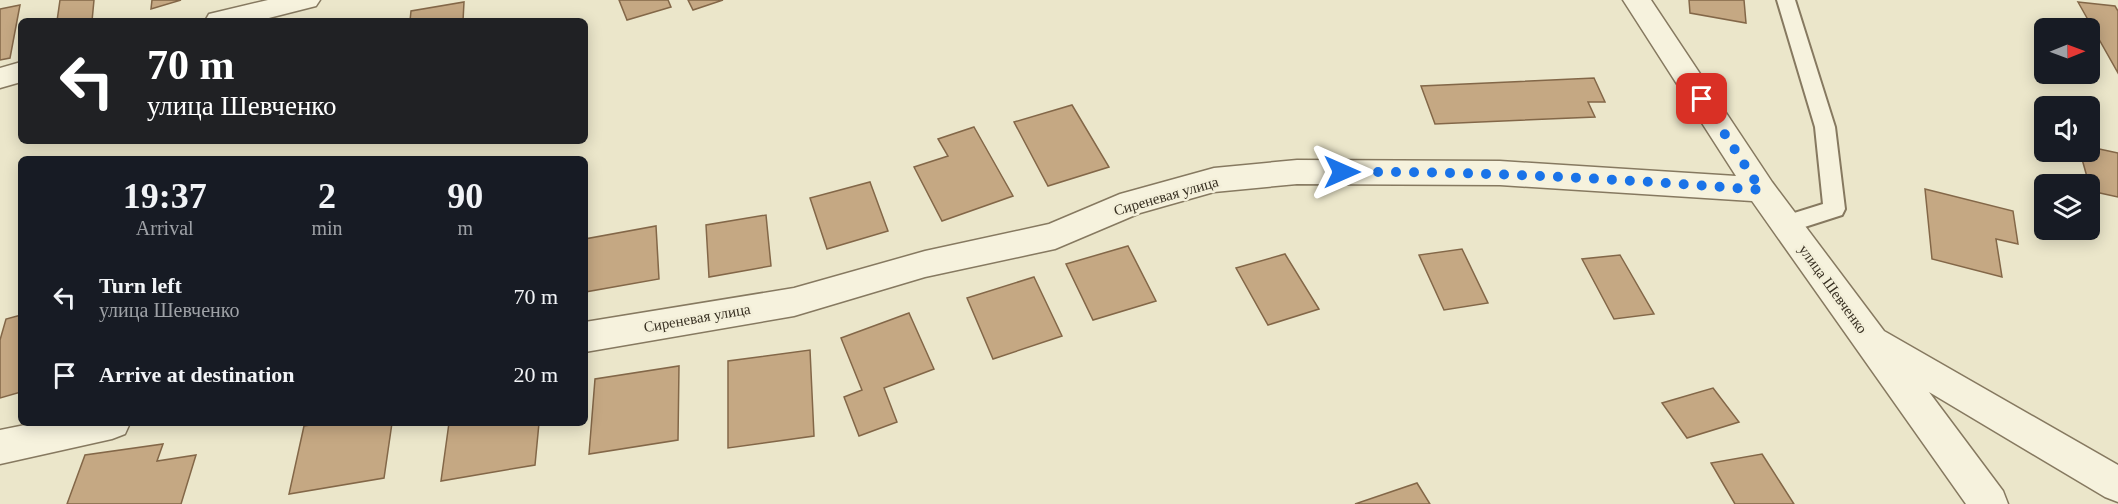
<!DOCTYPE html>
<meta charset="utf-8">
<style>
:root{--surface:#171b24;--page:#20242c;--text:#f1f3f6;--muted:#9ea1a6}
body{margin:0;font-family:Georgia,serif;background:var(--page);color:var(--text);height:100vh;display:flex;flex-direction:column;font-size:22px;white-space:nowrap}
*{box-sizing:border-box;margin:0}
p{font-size:20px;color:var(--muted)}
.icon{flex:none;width:33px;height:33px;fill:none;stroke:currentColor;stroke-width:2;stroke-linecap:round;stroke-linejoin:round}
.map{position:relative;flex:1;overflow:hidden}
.side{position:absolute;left:18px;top:156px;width:570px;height:270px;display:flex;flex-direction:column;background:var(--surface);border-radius:9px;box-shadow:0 3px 15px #0003}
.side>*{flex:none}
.top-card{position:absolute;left:18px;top:18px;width:570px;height:126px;border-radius:9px;box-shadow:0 3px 15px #0003;background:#202124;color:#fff;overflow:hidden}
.needle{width:39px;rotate:89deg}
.tools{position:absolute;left:2034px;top:18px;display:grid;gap:12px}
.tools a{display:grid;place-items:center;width:66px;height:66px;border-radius:9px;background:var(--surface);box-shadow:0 3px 15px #0003;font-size:30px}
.pin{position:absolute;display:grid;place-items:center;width:51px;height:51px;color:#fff;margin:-26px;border-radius:12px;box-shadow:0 3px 9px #0006}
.me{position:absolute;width:66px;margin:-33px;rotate:90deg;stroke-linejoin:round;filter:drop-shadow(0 0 4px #0008)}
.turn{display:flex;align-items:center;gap:21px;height:126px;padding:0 30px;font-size:27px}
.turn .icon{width:78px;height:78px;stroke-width:2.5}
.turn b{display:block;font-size:42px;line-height:51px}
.eta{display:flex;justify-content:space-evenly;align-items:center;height:102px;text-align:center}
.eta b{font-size:36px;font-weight:800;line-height:42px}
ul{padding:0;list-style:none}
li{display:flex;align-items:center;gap:18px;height:78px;padding:0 30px}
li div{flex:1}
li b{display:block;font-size:22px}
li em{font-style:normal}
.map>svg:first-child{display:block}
</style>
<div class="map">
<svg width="2118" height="504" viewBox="0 0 2118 504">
<rect width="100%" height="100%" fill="#ebe6ca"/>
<g fill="#c5a883" stroke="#836748" stroke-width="1.5">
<polygon points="60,0 94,0 92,21 57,21"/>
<polygon points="152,0 181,0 151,9"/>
<polygon points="619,0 668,0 671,7 627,20"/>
<polygon points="688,0 723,0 693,10"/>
<polygon points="1689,0 1744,0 1746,23 1690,13"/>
<polygon points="464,2 463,21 410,21 411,11"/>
<polygon points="2078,2 2115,6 2118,11 2118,73"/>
<polygon points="20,5 10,58 0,60 0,9"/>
<polygon points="1594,78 1605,102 1588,102 1595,117 1435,124 1421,86"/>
<polygon points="1072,105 1109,167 1048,186 1014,122"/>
<polygon points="974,127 1013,196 942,221 914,167 948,156 938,139"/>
<polygon points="2090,147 2118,153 2118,197 2091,191 2080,152 2090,152"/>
<polygon points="870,182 888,231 827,249 810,198"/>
<polygon points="1925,189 2013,211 2018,244 1996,239 2002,277 1932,259"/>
<polygon points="766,215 771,266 709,277 706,225"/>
<polygon points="656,226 659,279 585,292 585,239"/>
<polygon points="1128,246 1156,301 1093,320 1066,264"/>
<polygon points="1462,249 1488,303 1444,310 1419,255"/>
<polygon points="1285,254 1319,309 1268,325 1236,268"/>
<polygon points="1620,255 1654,314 1614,319 1582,259"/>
<polygon points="1034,277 1062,336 993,359 967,298"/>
<polygon points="909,313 934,369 884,388 897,422 859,436 844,397 862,390 841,338"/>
<polygon points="21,315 21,392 0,398 0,340 6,319"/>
<polygon points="810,350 814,436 728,448 728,361"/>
<polygon points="679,366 678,440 589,454 595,379"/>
<polygon points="1713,388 1739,422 1687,438 1662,403"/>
<polygon points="323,423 392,423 384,478 289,494 304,426"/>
<polygon points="449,423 539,423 535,465 441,481"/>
<polygon points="163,444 157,461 196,455 181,504 67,504 85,455"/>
<polygon points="1762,454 1794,504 1735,504 1711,463"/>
<polygon points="1417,483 1430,504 1355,504"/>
</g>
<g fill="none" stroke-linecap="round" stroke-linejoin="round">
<defs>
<polygon id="lane" points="1777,0 1795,0 1835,127 1845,209 1842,215 1786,233 1778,230 1775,224 1778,218 1823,204 1815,127"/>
<g id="street">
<polygon points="268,0 320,0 316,6 257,21 205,21 209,14"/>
<polygon points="1623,0 1651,0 1772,182 1884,331 2118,465 2118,502 2105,497 1929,392 2003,491 2008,504 1966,504 1752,201 1500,185 1297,184 1214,192 1140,213 1055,249 925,277 794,316 585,352 585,322 794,288 925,251 1049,224 1120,194 1214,168 1297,160 1500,161 1736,176"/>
<polygon points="21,62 21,82 0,88 0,68"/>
<polygon points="35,423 130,423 125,434 112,439 0,464 0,430"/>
</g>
</defs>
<use href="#lane" stroke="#867960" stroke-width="4"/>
<use href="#street" stroke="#867960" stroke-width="3"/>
<use href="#lane" fill="#f6f2dd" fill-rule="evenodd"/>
<use href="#street" fill="#f6f2dd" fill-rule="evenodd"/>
</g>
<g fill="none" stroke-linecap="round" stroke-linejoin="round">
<path stroke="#1a73e8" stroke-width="10" stroke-dasharray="0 18" d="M1342 172C1483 171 1622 179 1761 190L1702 99"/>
</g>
<g text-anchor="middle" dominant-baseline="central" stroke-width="5" stroke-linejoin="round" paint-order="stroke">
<g font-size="15" fill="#383022" stroke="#f3efd9">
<text transform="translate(1166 196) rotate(-16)">Сиреневая улица</text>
<text transform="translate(1833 289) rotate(54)">улица Шевченко</text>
<text transform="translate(697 318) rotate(-10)">Сиреневая улица</text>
</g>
</g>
</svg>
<div class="tools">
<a><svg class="needle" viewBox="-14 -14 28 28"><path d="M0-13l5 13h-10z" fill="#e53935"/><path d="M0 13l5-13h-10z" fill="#9ea1a6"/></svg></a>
<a><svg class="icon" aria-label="sound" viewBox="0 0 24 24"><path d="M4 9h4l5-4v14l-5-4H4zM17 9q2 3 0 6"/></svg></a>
<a><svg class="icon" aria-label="layers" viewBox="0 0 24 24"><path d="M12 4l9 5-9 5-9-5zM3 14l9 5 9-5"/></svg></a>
</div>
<div class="pin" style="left:1702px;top:99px;background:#d93025"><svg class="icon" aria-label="arrive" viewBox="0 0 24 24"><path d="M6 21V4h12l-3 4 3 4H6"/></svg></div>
<svg class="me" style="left:1342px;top:172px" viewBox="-20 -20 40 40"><path d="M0-17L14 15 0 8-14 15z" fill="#1a73e8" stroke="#fff" stroke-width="4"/></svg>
<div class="top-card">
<div class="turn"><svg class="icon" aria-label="left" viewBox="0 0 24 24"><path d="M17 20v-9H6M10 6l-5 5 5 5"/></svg><div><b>70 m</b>улица Шевченко</div></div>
</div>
<section class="side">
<div class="eta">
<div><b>19:37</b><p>Arrival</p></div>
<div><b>2</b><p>min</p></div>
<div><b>90</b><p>m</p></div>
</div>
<ul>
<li><svg class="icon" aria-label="left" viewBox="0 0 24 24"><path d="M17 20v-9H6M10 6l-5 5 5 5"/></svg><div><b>Turn left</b><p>улица Шевченко</p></div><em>70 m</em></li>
<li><svg class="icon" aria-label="arrive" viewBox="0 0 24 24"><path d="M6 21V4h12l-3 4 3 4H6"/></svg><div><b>Arrive at destination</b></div><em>20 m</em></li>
</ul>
</section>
</div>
